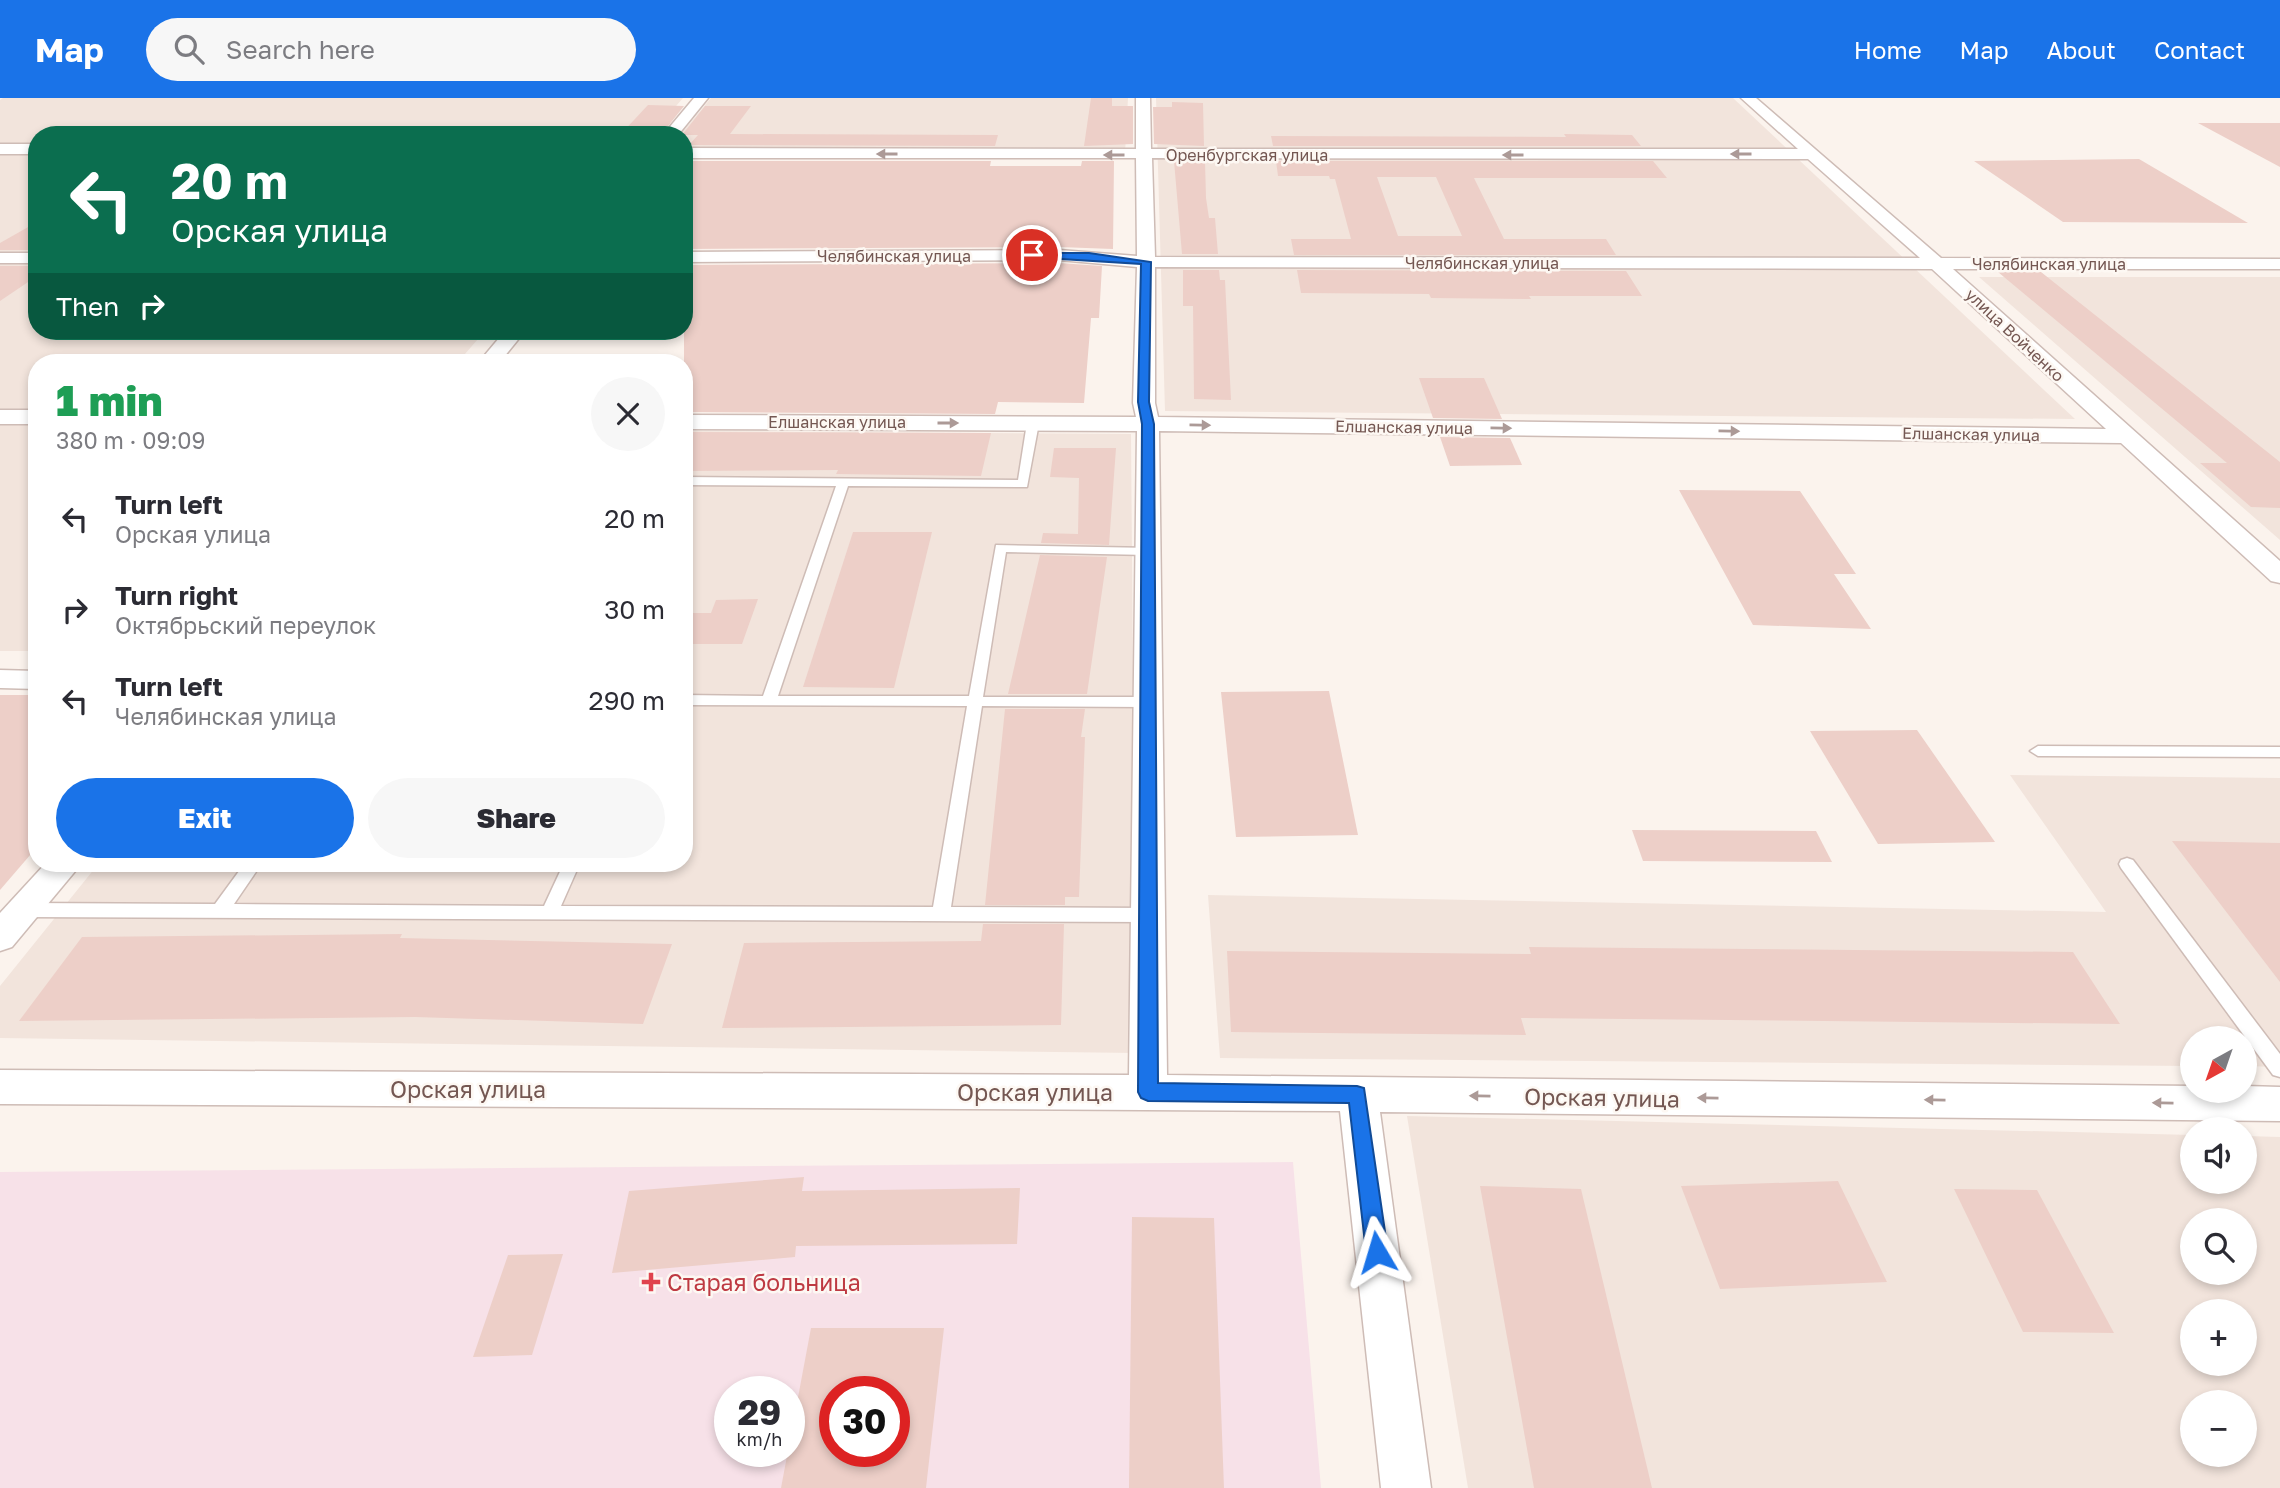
<!DOCTYPE html>
<meta charset="utf-8">
<style>
:root{--surface:#fff;--page:#f7f7f7;--text:#2b2b33;--muted:#7c7c81;--accent:#1a73e8}
body{margin:0;font-family:"Golos Text",sans-serif;background:var(--page);color:var(--text);height:100vh;display:flex;flex-direction:column;font-size:26px;white-space:nowrap}
*{box-sizing:border-box;margin:0}
p{font-size:23px;color:var(--muted)}
.icon{flex:none;width:38px;height:38px;fill:none;stroke:currentColor;stroke-width:2;stroke-linecap:round;stroke-linejoin:round}
.map{position:relative;flex:1;overflow:hidden}
.panel{position:absolute;left:28px;top:256px;width:665px;height:518px;display:flex;flex-direction:column;background:var(--surface);border-radius:28px;box-shadow:0 4px 10px #0003}
.panel>*{flex:none}
.hud{position:absolute;left:28px;top:28px;width:665px;height:214px;border-radius:28px;box-shadow:0 4px 10px #0003;background:#0b6e4f;color:#fff;overflow:hidden}
.needle{width:46px;rotate:220deg}
.controls{position:absolute;left:2180px;top:928px;display:grid;gap:14px}
.controls a{display:grid;place-items:center;width:77px;height:77px;border-radius:50%;background:var(--surface);box-shadow:0 4px 10px #0003;font-size:35px}
.speed{position:absolute;left:714px;top:1278px;display:flex;gap:14px;font-size:35px;font-weight:700;text-align:center}
.speed>*{display:grid;place-content:center;width:91px;height:91px;border-radius:50%;background:var(--surface);box-shadow:0 4px 10px #0003;line-height:1}
.speed small{font-size:18px;font-weight:400}
.speed .limit{border:10px solid #d22;background:#fff;color:#111}
.pin{position:absolute;display:grid;place-items:center;width:60px;height:60px;color:#fff;margin:-30px;border:4px solid #fff;border-radius:50%;box-shadow:0 2px 7px #0007}
.me{position:absolute;width:77px;margin:-38px;rotate:353deg;stroke-linejoin:round;filter:drop-shadow(0 0 5px #0008)}
.turn{display:flex;align-items:center;gap:24px;height:147px;padding:0 28px;font-size:32px}
.turn .icon{width:91px;height:91px;stroke-width:2.5}
.turn b{display:block;font-size:49px;line-height:60px}
.then{display:flex;align-items:center;height:66px;padding:0 28px;background:#0003;gap:14px;font-size:26px}
.round{display:grid;place-items:center;flex:none;width:74px;height:74px;border-radius:37px;background:var(--page)}
.overview{display:flex;align-items:center;justify-content:space-between;height:119px;padding:0 28px}
h1{font-size:42px;font-weight:800;line-height:52px;color:#1e9e55}
.action{display:flex;gap:14px;margin-top:auto;padding:14px 28px}
.action a{flex:1;height:80px;border-radius:42px;background:var(--accent);color:#fff;font-size:28px;font-weight:800;line-height:80px;text-align:center}
.action a+a{background:var(--page);color:var(--text)}
ul{padding:0;list-style:none}
li{display:flex;align-items:center;gap:21px;height:91px;padding:0 28px}
li div{flex:1}
li b{display:block;font-size:26px}
li em{font-style:normal}
header{display:flex;align-items:center;gap:42px;box-sizing:border-box;height:98px;padding:0 35px;background:var(--accent);color:#fff}
header strong{font-size:33px}
nav{display:flex;gap:38px;margin-inline-start:auto;font-size:24px}
.search{width:490px;height:63px;background:var(--page);display:flex;align-items:center;gap:18px;box-sizing:border-box;padding:0 24px;border-radius:38px;color:var(--muted);font-size:26px}
.map>svg:first-child{display:block}
</style>
<header>
<strong>Map</strong>
<div class="search"><svg class="icon" aria-label="search" viewBox="0 0 24 24"><circle cx="10" cy="10" r="6"/><path d="M15 15l6 6"/></svg>Search here</div>
<nav><a>Home</a><a>Map</a><a>About</a><a>Contact</a></nav>
</header>
<div class="map">
<svg width="2280" height="1390" viewBox="0 0 2280 1390">
<rect width="100%" height="100%" fill="#fbf3ed"/>
<g fill="#f2e4dc" fill-rule="evenodd">
<polygon points="3,0 683,0 651,37 37,37 37,233 485,233 458,264 37,264 37,553 0,553 0,2"/>
<polygon points="711,0 1128,0 1125,56 684,53 684,37 680,37"/>
<polygon points="1156,0 1733,0 2075,321 1165,313"/>
<polygon points="1979,179 2280,179 2280,442"/>
<polygon points="684,333 1131,336 1136,955 0,940 0,888 99,765 684,765"/>
<polygon points="2010,677 2280,680 2280,969 2245,968 2245,940 2193,940 2193,968 1220,960 1208,797 2106,814"/>
<path d="M1407 1018 2193 1037V1083H2245V1038L2280 1039V1390H1468ZM2193 1122H2245V1174H2193ZM2193 1213H2245V1265H2193ZM2193 1304H2245V1356H2193Z"/>
</g>
<path fill="#f7e1e8" fill-rule="evenodd" d="M1293 1064 1321 1390H0V1074ZM730 1293H789V1353H730ZM835 1293H894V1353H835Z"/>
<g fill="#edcfc8" fill-rule="evenodd">
<polygon points="1091,0 1112,0 1112,8 1133,8 1133,46 1084,48"/>
<polygon points="1172,4 1203,5 1204,48 1154,46 1153,9 1172,9"/>
<polygon points="648,7 684,8 661,37 620,37"/>
<polygon points="705,8 751,8 730,36 998,37 995,48 689,47 698,37 682,37"/>
<polygon points="2198,25 2280,25 2280,69"/>
<polygon points="1564,36 1632,37 1641,48 1273,48 1271,38 1566,39"/>
<polygon points="2139,61 2248,125 2063,124 1974,63"/>
<polygon points="684,63 991,63 990,68 1081,68 1082,63 1114,63 1113,151 1059,149 684,151"/>
<polygon points="1174,63 1205,63 1206,100 1209,120 1215,120 1218,156 1182,156"/>
<path d="M1276 63H1653L1667 80H1474L1504 141H1606L1616 157H1294L1291 141H1351L1335 81H1330L1329 78H1278ZM1377 79H1436L1462 138H1398Z"/>
<polygon points="37,124 37,152 0,152 0,145"/>
<polygon points="1059,165 1102,168 1099,220 1091,220 1084,305 998,304 995,316 684,314 684,167"/>
<polygon points="0,168 37,168 37,178 0,203"/>
<polygon points="1183,172 1219,172 1220,182 1225,182 1231,302 1194,301 1193,208 1183,208"/>
<polygon points="1297,172 1626,173 1642,198 1529,198 1531,201 1431,200 1429,196 1301,195"/>
<polygon points="1998,174 2041,174 2280,364 2280,410 2251,409 2200,365 2227,365"/>
<polygon points="1419,280 1484,280 1502,321 1433,320"/>
<polygon points="684,334 991,335 981,378 836,376 838,372 684,373"/>
<polygon points="1440,339 1510,340 1522,367 1450,368"/>
<polygon points="1054,350 1116,350 1109,447 1041,445 1043,435 1078,436 1079,380 1050,379"/>
<polygon points="1679,392 1800,393 1856,476 1834,476 1871,531 1753,527"/>
<polygon points="853,434 932,434 894,590 803,589"/>
<polygon points="1040,457 1107,459 1087,596 1008,596"/>
<polygon points="758,501 742,546 684,546 684,515 711,515 716,502"/>
<polygon points="1329,593 1358,737 1236,739 1221,594"/>
<polygon points="0,597 37,597 37,749 0,792"/>
<polygon points="1005,611 1085,611 1081,639 1085,639 1079,799 1065,799 1065,807 985,807"/>
<polygon points="1917,632 1995,744 1878,746 1810,633"/>
<polygon points="1632,732 1816,733 1832,764 1643,763"/>
<polygon points="2172,743 2280,745 2280,884"/>
<polygon points="983,826 1064,826 1061,927 722,930 744,845 981,843"/>
<polygon points="402,836 400,840 672,846 643,926 415,919 19,923 82,839"/>
<polygon points="1529,849 2073,854 2120,926 1521,920 1526,937 1231,934 1227,853 1531,856"/>
<polygon points="804,1079 802,1093 1020,1090 1017,1146 796,1148 795,1159 612,1175 629,1093"/>
<polygon points="1838,1083 1887,1184 1720,1191 1681,1088"/>
<polygon points="1480,1088 1581,1091 1652,1390 1534,1390"/>
<polygon points="1954,1091 2037,1092 2114,1235 2023,1234"/>
<polygon points="1132,1119 1214,1120 1224,1390 1129,1390"/>
<polygon points="563,1156 532,1257 473,1259 508,1157"/>
<path d="M811 1230H944L926 1390H781ZM835 1293H894V1353H835Z"/>
</g>
<g fill="none" stroke-linecap="round" stroke-linejoin="round">
<defs>
<g id="lane">
<polygon points="1033,322 1039,325 1027,389 848,388 778,598 969,598 996,447 1152,450 1154,453 1148,457 1006,454 983,599 1148,599 1155,604 1148,609 982,608 951,809 1148,810 1154,812 1157,817 1154,822 1148,824 24,819 18,817 15,812 18,807 24,805 215,806 245,765 262,765 234,806 544,808 564,765 580,765 561,808 933,809 967,608 684,607 684,597 763,598 836,388 684,387 684,379 1018,382 1027,325"/>
<polygon points="2038,648 2280,649 2280,659 2038,658 2030,653"/>
<polygon points="2127,760 2133,762 2280,956 2280,979 2273,977 2121,770 2119,766 2121,762"/>
</g>
<g id="street">
<polygon points="694,0 708,0 678,37 663,37"/>
<path d="M1136 0H1150L1151 51H1798L1741 0H1756L1941 160 2280 161V171H1953L2280 463V485L2271 483 2121 345 1159 333 1167 977 2193 988V992H2245V988L2280 989V1023L1380 1014 1431 1390H1381L1340 1013 0 1006V972L1129 977 1137 333 684 331V317L1136 319 1133 305 1137 169 1059 162 684 164V154L1059 152 1137 158 1136 60H684V50L1136 51ZM1152 60 1808 61 1920 160 1155 159ZM1155 169 1932 171 2106 331 1158 319 1155 305Z"/>
<rect x="0" y="46" width="37" height="10"/>
<rect x="0" y="155" width="37" height="10"/>
<polygon points="505,233 525,233 500,264 479,264"/>
<rect x="0" y="312" width="37" height="14"/>
<polygon points="0,572 37,573 37,591 0,590"/>
<polygon points="46,765 82,765 12,849 0,853 0,815"/>
</g>
</defs>
<use href="#lane" stroke="#cebcb6" stroke-width="3"/>
<use href="#street" stroke="#cebcb6" stroke-width="3"/>
<use href="#lane" fill="#fff" fill-rule="evenodd"/>
<use href="#street" fill="#fff" fill-rule="evenodd"/>
</g>
<defs><path id="oneway-solid" d="M-6-.8H1V-3.2L6.5 0L1 3.2V.8H-6Z" transform="scale(1.75)"/></defs>
<g fill="#ac9a97">
<use href="#oneway-solid" transform="translate(887 56) rotate(-180)"/>
<use href="#oneway-solid" transform="translate(1741 56) rotate(180)"/>
<use href="#oneway-solid" transform="translate(1114 57) rotate(-180)"/>
<use href="#oneway-solid" transform="translate(1513 57) rotate(180)"/>
<use href="#oneway-solid" transform="translate(948 325)"/>
<use href="#oneway-solid" transform="translate(1200 327) rotate(1)"/>
<use href="#oneway-solid" transform="translate(1501 330) rotate(1)"/>
<use href="#oneway-solid" transform="translate(1729 333) rotate(1)"/>
<use href="#oneway-solid" transform="translate(1480 998) rotate(-179)"/>
<use href="#oneway-solid" transform="translate(1708 1000) rotate(-179)"/>
<use href="#oneway-solid" transform="translate(1935 1002) rotate(-179)"/>
<use href="#oneway-solid" transform="translate(2163 1005) rotate(-179)"/>
</g>
<polygon fill="#1a73e8" stroke="#114b97" stroke-width="2" points="1032,155 1089,155 1151,164 1149,304 1154,326 1158,985 1357,988 1364,990 1388,1154 1385,1161 1377,1165 1369,1161 1366,1154 1349,1005 1148,1003 1141,1000 1138,994 1142,326 1138,304 1141,166 1029,159 1028,157"/>
<path fill="#e0444e" stroke="#fdf8f3" stroke-width="2.5" d="M647.5 1173.5h7v7h7v7h-7v7h-7v-7h-7v-7h7z"/>
<g text-anchor="middle" dominant-baseline="central" stroke-width="5" stroke-linejoin="round" paint-order="stroke">
<g font-size="16" fill="#745752" stroke="#fdf8f3">
<text x="1247" y="57">Оренбургская улица</text>
<text x="894" y="158">Челябинская улица</text>
<text x="1482" y="165">Челябинская улица</text>
<text x="2049" y="166">Челябинская улица</text>
<text transform="translate(2015 237) rotate(43)">улица Войченко</text>
<text x="837" y="324">Елшанская улица</text>
<text transform="translate(1404 329) rotate(1)">Елшанская улица</text>
<text transform="translate(1971 336) rotate(1)">Елшанская улица</text>
</g>
<g font-size="23" fill="#745752" stroke="#fdf8f3">
<text x="468" y="991">Орская улица</text>
<text x="1035" y="994">Орская улица</text>
<text transform="translate(1602 999) rotate(1)">Орская улица</text>
</g>
<g font-size="23" fill="#be3a42" stroke="#fdf8f3" text-anchor="start">
<text x="667" y="1184">Старая больница</text>
</g>
</g>
</svg>
<div class="controls">
<a><svg class="needle" viewBox="-14 -14 28 28"><path d="M0-13l5 13h-10z" fill="#e53935"/><path d="M0 13l5-13h-10z" fill="#7c7c81"/></svg></a>
<a><svg class="icon" aria-label="sound" viewBox="0 0 24 24"><path d="M4 9h4l5-4v14l-5-4H4zM17 9q2 3 0 6"/></svg></a>
<a><svg class="icon" aria-label="search" viewBox="0 0 24 24"><circle cx="10" cy="10" r="6"/><path d="M15 15l6 6"/></svg></a>
<a>+</a>
<a>−</a>
</div>
<div class="speed"><div>29<small>km/h</small></div><div class="limit">30</div></div>
<div class="pin" style="left:1032px;top:157px;background:#d93025"><svg class="icon" aria-label="arrive" viewBox="0 0 24 24"><path d="M6 21V4h12l-3 4 3 4H6"/></svg></div>
<svg class="me" style="left:1377px;top:1154px" viewBox="-20 -20 40 40"><path d="M0-17L14 15 0 8-14 15z" fill="#1a73e8" stroke="#fff" stroke-width="4"/></svg>
<div class="hud">
<div class="turn"><svg class="icon" aria-label="left" viewBox="0 0 24 24"><path d="M17 20v-9H6M10 6l-5 5 5 5"/></svg><div><b>20 m</b>Орская улица</div></div>
<div class="then">Then<svg class="icon" aria-label="right" viewBox="0 0 24 24"><path d="M7 20v-9h11M14 6l5 5-5 5"/></svg></div>
</div>
<section class="panel">
<div class="overview"><div><h1>1 min</h1><p>380 m · 09:09</p></div><a class="round"><svg class="icon" aria-label="close" viewBox="0 0 24 24"><path d="M6 6l12 12M18 6L6 18"/></svg></a></div>
<ul>
<li><svg class="icon" aria-label="left" viewBox="0 0 24 24"><path d="M17 20v-9H6M10 6l-5 5 5 5"/></svg><div><b>Turn left</b><p>Орская улица</p></div><em>20 m</em></li>
<li><svg class="icon" aria-label="right" viewBox="0 0 24 24"><path d="M7 20v-9h11M14 6l5 5-5 5"/></svg><div><b>Turn right</b><p>Октябрьский переулок</p></div><em>30 m</em></li>
<li><svg class="icon" aria-label="left" viewBox="0 0 24 24"><path d="M17 20v-9H6M10 6l-5 5 5 5"/></svg><div><b>Turn left</b><p>Челябинская улица</p></div><em>290 m</em></li>
</ul>
<div class="action"><a>Exit</a><a>Share</a></div>
</section>
</div>
